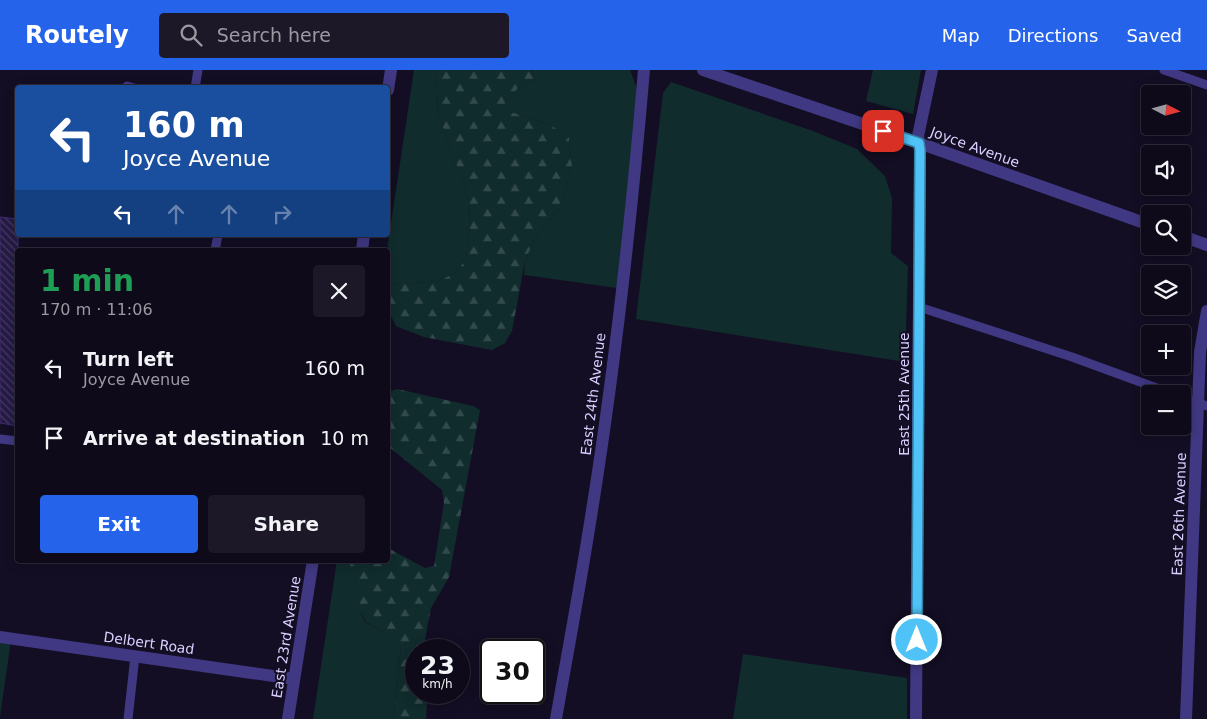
<!DOCTYPE html>
<meta charset="utf-8">
<style>
:root{--surface:#0e0a1a;--page:#1c1827;--text:#f1f3f6;--muted:#9b9aa2;--line:#2e2b39;--accent:#2563eb}
body{margin:0;font-family:"DejaVu Sans",sans-serif;background:var(--page);color:var(--text);height:100vh;display:flex;flex-direction:column;font-size:19px;white-space:nowrap}
*{box-sizing:border-box;margin:0}
p{font-size:16px;color:var(--muted)}
.icon{flex:none;width:28px;height:28px;fill:none;stroke:currentColor;stroke-width:2;stroke-linecap:round;stroke-linejoin:round}
.map{position:relative;flex:1;overflow:hidden}
.panel{position:absolute;left:15px;top:178px;width:375px;height:315px;display:flex;flex-direction:column;background:var(--surface);border-radius:5px;box-shadow:0 2px 12px #0003,0 0 0 1px var(--line)}
.panel>*{flex:none}
.top-card{position:absolute;left:15px;top:15px;width:375px;height:152px;border-radius:5px;box-shadow:0 2px 12px #0003,0 0 0 1px var(--line);background:#1a4fa0;color:#fff;overflow:hidden}
.needle{width:32px;rotate:96deg}
.controls{position:absolute;left:1141px;top:15px;display:grid;gap:10px}
.controls a{display:grid;place-items:center;width:50px;height:50px;border-radius:5px;background:var(--surface);box-shadow:0 2px 12px #0003,0 0 0 1px var(--line);font-size:25px}
.speed{position:absolute;left:405px;top:569px;display:flex;gap:10px;font-size:25px;font-weight:700;text-align:center}
.speed>*{display:grid;place-content:center;width:65px;height:65px;border-radius:50%;background:var(--surface);box-shadow:0 2px 12px #0003,0 0 0 1px var(--line);line-height:1}
.speed small{font-size:12px;font-weight:400}
.speed .limit{border:2px solid #111;border-radius:8px;background:#fff;color:#111}
.pin{position:absolute;display:grid;place-items:center;width:42px;height:42px;color:#fff;margin:-21px;border-radius:10px;box-shadow:0 2px 8px #0006}
.me{position:absolute;width:55px;margin:-28px;rotate:0deg;stroke-linejoin:round;filter:drop-shadow(0 0 4px #0008)}
.turn{display:flex;align-items:center;gap:18px;height:105px;padding:0 25px;font-size:22px}
.turn .icon{width:65px;height:65px;stroke-width:2.5}
.turn b{display:block;font-size:35px;line-height:42px}
.lanes{display:flex;align-items:center;height:48px;padding:0 25px;background:#0003;justify-content:center;gap:25px;direction:ltr}
.lanes .off{opacity:.35}
.round{display:grid;place-items:center;flex:none;width:52px;height:52px;border-radius:5px;background:var(--page)}
.headline{display:flex;align-items:center;justify-content:space-between;height:85px;padding:0 25px}
h1{font-size:30px;font-weight:600;line-height:38px;color:#1e9e55}
.action{display:flex;gap:10px;margin-top:auto;padding:10px 25px}
.action a{flex:1;height:58px;border-radius:5px;background:var(--accent);color:#fff;font-size:20px;font-weight:600;line-height:58px;text-align:center}
.action a+a{background:var(--page);color:var(--text)}
ul{padding:0;list-style:none}
li{display:flex;align-items:center;gap:15px;height:70px;padding:0 25px}
li div{flex:1}
li b{display:block;font-size:19px}
li em{font-style:normal}
header{display:flex;align-items:center;gap:30px;box-sizing:border-box;height:70px;padding:0 25px;background:var(--accent);color:#fff}
header strong{font-size:24px}
nav{display:flex;gap:28px;margin-inline-start:auto;font-size:18px}
.search{width:350px;height:45px;background:var(--page);display:flex;align-items:center;gap:12px;box-sizing:border-box;padding:0 18px;border-radius:5px;color:var(--muted);font-size:19px}
.map>svg:first-child{display:block}
</style>
<header>
<strong>Routely</strong>
<div class="search"><svg class="icon" aria-label="search" viewBox="0 0 24 24"><circle cx="10" cy="10" r="6"/><path d="M15 15l6 6"/></svg>Search here</div>
<nav><a>Map</a><a>Directions</a><a>Saved</a></nav>
</header>
<div class="map">
<svg width="1207" height="649" viewBox="0 0 1207 649">
<defs>
<pattern id="forest-firs" width="22" height="20" patternUnits="userSpaceOnUse" patternTransform="scale(1.25)"><rect width="22" height="20" fill="#112c2d"/><path d="M5 1l3.5 6h-7zM16 11l3.5 6h-7z" fill="#334a4c"/></pattern>
<pattern id="building-back-hatch" width="6" height="6" patternUnits="userSpaceOnUse" patternTransform="scale(1.25)"><rect width="6" height="6" fill="#251a44"/><path d="M-1 5l2 2M0 0l6 6M5-1l2 2" fill="none" stroke="#443a60"/></pattern>
</defs>
<rect width="100%" height="100%" fill="#130e23"/>
<g fill="#112c2d">
<polygon points="414,0 436,0 438,43 469,131 470,157 466,187 458,201 439,211 392,215 388,217 387,180"/>
<polygon points="532,0 630,0 638,21 617,218 524,205 525,191 535,168 560,138 572,96 569,69 551,55 511,42 505,33 518,18 536,9"/>
<polygon points="873,0 921,0 913,44 866,31"/>
<polygon points="671,12 813,61 857,79 885,106 892,128 891,183 908,196 905,292 636,249 663,23"/>
<polygon points="337,490 350,490 360,541 365,552 399,570 401,578 393,649 313,649"/>
<polygon points="0,569 11,570 0,647"/>
<polygon points="743,584 907,608 907,649 733,649"/>
</g>
<g fill="url(#forest-firs)">
<polygon points="436,0 532,0 536,9 518,18 505,33 511,42 551,55 569,68 572,96 560,138 535,168 525,191 512,261 505,273 492,280 424,267 396,256 388,240 388,217 392,215 439,211 458,201 466,187 470,157 469,131 438,43"/>
<polygon points="397,319 473,336 480,340 449,507 431,538 423,580 416,580 416,622 423,623 427,634 426,649 393,649 401,578 398,570 366,552 360,541 350,494 350,490 388,490 388,478 425,498 434,496 444,433 442,420 388,376 388,334 391,321"/>
</g>
<polygon fill="url(#building-back-hatch)" stroke="#3e2b71" points="0,147 18,149 18,356 0,353"/>
<g fill="none" stroke-linecap="round" stroke-linejoin="round">
<g stroke="#403883" stroke-width="9">
<polyline points="1164,0 1207,15"/>
<polyline points="127,16 134,18"/>
<polyline points="195,18 198,0"/>
<polyline points="215,180 218,165"/>
<polyline points="919,237 1072,287 1173,324"/>
<polyline points="1182,327 1207,336"/>
<polyline points="0,369 18,371"/>
<polyline points="128,649 135,586"/>
</g>
<g stroke="#403883" stroke-width="12">
<polyline points="388,20 391,0"/>
<polyline points="362,180 364,165"/>
<polyline points="0,567 294,609"/>
<polyline points="288,649 313,490"/>
<path d="M556 649C567 586 579 522 589 459 614 307 631 153 644 0"/>
<polyline points="916,649 920,80 918,66 932,0"/>
<polyline points="1186,649 1200,282 1207,241"/>
</g>
<g stroke="#403883" stroke-width="12">
<polyline points="703,0 919,73 1150,155"/>
<polyline points="1182,166 1207,175"/>
</g>
</g>
<g fill="none" stroke-linecap="round" stroke-linejoin="round">
<defs>
<polyline id="route" points="883,61 919,73 920,80 917,570"/>
</defs>
<use href="#route" stroke="#337fa1" stroke-width="12"/>
<use href="#route" stroke="#4fc3f7" stroke-width="9"/>
</g>
<g text-anchor="middle" dominant-baseline="central" stroke-width="4" stroke-linejoin="round" paint-order="stroke">
<g font-size="14" fill="#d9d0ff" stroke="#130e23">
<text transform="translate(975 77) rotate(20)">Joyce Avenue</text>
<text transform="translate(593 324) rotate(-83)">East 24th Avenue</text>
<text transform="translate(904 324) rotate(-90)">East 25th Avenue</text>
<text transform="translate(1179 444) rotate(-88)">East 26th Avenue</text>
<text transform="translate(286 567) rotate(-81)">East 23rd Avenue</text>
<text transform="translate(149 573) rotate(8)">Delbert Road</text>
</g>
</g>
</svg>
<div class="controls">
<a><svg class="needle" viewBox="-14 -14 28 28"><path d="M0-13l5 13h-10z" fill="#e53935"/><path d="M0 13l5-13h-10z" fill="#9b9aa2"/></svg></a>
<a><svg class="icon" aria-label="sound" viewBox="0 0 24 24"><path d="M4 9h4l5-4v14l-5-4H4zM17 9q2 3 0 6"/></svg></a>
<a><svg class="icon" aria-label="search" viewBox="0 0 24 24"><circle cx="10" cy="10" r="6"/><path d="M15 15l6 6"/></svg></a>
<a><svg class="icon" aria-label="layers" viewBox="0 0 24 24"><path d="M12 4l9 5-9 5-9-5zM3 14l9 5 9-5"/></svg></a>
<a>+</a>
<a>−</a>
</div>
<div class="speed"><div>23<small>km/h</small></div><div class="limit">30</div></div>
<div class="pin" style="left:883px;top:61px;background:#d93025"><svg class="icon" aria-label="arrive" viewBox="0 0 24 24"><path d="M6 21V4h12l-3 4 3 4H6"/></svg></div>
<svg class="me" style="left:917px;top:570px" viewBox="-20 -20 40 40"><circle r="17" fill="#4fc3f7" stroke="#fff" stroke-width="3"/><path d="M0-11L8 9 0 5-8 9z" fill="#fff"/></svg>
<div class="top-card">
<div class="turn"><svg class="icon" aria-label="left" viewBox="0 0 24 24"><path d="M17 20v-9H6M10 6l-5 5 5 5"/></svg><div><b>160 m</b>Joyce Avenue</div></div>
<div class="lanes"><svg class="icon" aria-label="left" viewBox="0 0 24 24"><path d="M17 20v-9H6M10 6l-5 5 5 5"/></svg><svg class="icon off" aria-label="ahead" viewBox="0 0 24 24"><path d="M12 20V5M6 11l6-6 6 6"/></svg><svg class="icon off" aria-label="ahead" viewBox="0 0 24 24"><path d="M12 20V5M6 11l6-6 6 6"/></svg><svg class="icon off" aria-label="right" viewBox="0 0 24 24"><path d="M7 20v-9h11M14 6l5 5-5 5"/></svg></div>
</div>
<section class="panel">
<div class="headline"><div><h1>1 min</h1><p>170 m · 11:06</p></div><a class="round"><svg class="icon" aria-label="close" viewBox="0 0 24 24"><path d="M6 6l12 12M18 6L6 18"/></svg></a></div>
<ul>
<li><svg class="icon" aria-label="left" viewBox="0 0 24 24"><path d="M17 20v-9H6M10 6l-5 5 5 5"/></svg><div><b>Turn left</b><p>Joyce Avenue</p></div><em>160 m</em></li>
<li><svg class="icon" aria-label="arrive" viewBox="0 0 24 24"><path d="M6 21V4h12l-3 4 3 4H6"/></svg><div><b>Arrive at destination</b></div><em>10 m</em></li>
</ul>
<div class="action"><a>Exit</a><a>Share</a></div>
</section>
</div>
